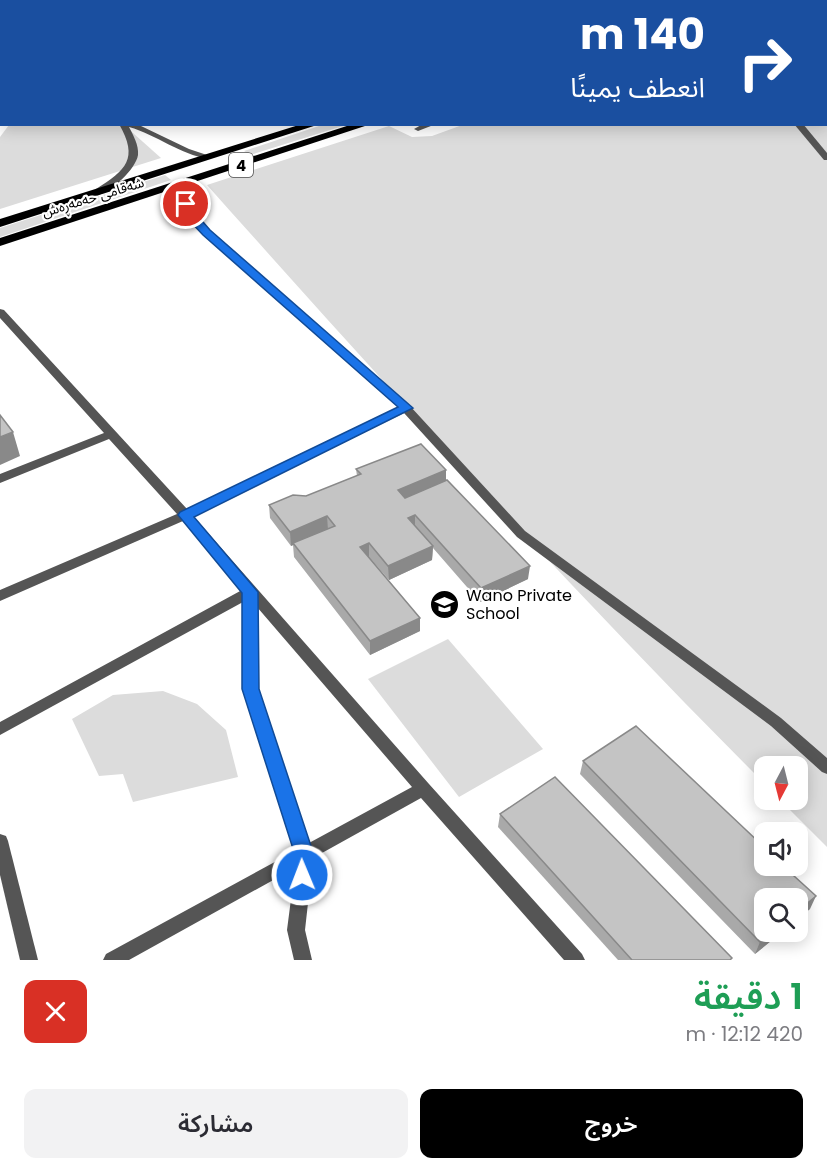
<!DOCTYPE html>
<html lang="ar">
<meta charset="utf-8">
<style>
:root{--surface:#fff;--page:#f2f2f3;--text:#2b2b33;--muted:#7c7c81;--accent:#000}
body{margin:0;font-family:Poppins,"Noto Sans Arabic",sans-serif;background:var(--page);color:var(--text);direction:rtl;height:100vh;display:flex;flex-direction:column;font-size:22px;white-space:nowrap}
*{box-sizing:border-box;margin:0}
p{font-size:20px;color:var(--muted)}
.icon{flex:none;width:33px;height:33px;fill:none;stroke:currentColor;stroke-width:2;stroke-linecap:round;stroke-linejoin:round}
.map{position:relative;height:960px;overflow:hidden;direction:ltr}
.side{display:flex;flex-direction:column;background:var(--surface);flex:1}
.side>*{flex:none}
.guide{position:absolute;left:0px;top:0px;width:828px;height:126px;box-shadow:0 3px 15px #0003;direction:rtl;background:#1a4fa0;color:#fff;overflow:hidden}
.needle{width:39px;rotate:187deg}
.buttons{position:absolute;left:754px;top:756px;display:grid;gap:12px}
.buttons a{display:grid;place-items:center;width:54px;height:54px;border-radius:12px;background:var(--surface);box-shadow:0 3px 15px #0003;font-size:30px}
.pin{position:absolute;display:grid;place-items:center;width:51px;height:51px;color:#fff;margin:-26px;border:3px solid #fff;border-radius:50%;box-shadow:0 2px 6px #0007}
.me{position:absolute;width:66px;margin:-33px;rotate:359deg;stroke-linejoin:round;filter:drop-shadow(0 0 4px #0008)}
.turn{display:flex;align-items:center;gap:21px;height:126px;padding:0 24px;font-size:27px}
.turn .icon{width:78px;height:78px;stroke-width:2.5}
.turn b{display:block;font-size:42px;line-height:51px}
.round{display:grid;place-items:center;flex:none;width:63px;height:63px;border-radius:12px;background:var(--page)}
.overview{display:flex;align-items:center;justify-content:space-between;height:102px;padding:0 24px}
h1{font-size:36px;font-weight:600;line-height:45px;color:#1e9e55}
.button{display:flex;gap:12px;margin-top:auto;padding:12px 24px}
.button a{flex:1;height:69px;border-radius:12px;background:var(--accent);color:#fff;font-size:24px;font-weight:600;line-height:69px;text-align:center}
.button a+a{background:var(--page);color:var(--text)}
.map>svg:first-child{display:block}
</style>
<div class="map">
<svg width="827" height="960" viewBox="0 0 827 960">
<rect width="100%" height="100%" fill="#fff"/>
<g fill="#dcdcdc">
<polygon points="49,0 429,0 424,2"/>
<path d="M771 0H827V847L780 800H798V766H765V784C572 591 389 389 207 185L389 126 412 137 432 136 465 124H826V2Z"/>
<polygon points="325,124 346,125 250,155 244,151"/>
<polygon points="9,125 124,125 161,158 0,209 0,137"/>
<polygon points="165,175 171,180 0,237 0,228"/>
<polygon points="448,639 543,749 459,797 368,679"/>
<polygon points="163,691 197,704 226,730 238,777 133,802 123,774 99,776 72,719 113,695"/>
</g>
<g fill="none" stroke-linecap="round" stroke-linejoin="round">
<g fill="#555" fill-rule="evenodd">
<polygon points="466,0 473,0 475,2 467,2"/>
<polygon points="600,0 609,0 598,2"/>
<polygon points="791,0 800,0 789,2"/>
<polygon points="423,124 436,124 418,131 414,129"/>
<polygon points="794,124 803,124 827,153 827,160 824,160"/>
<path d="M179 182 183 185 196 215 210 231 410 406 525 531 781 718 827 758V774L822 772 771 726 517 537 404 413 193 516 429 784 582 954 585 960H564L421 798 313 858 305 930 312 960H294L287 930 295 868 129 960H103L106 954 295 851 243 689V602L0 735V722L242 590 183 521 0 601V590L177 514 109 439 0 483V474L104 433 0 318V309L4 310 187 509 398 407 204 235 188 216 175 185ZM257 607 412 787 309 843 257 689Z"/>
<polygon points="0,834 6,836 8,841 38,960 20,960 0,875"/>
</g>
<g fill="#555" fill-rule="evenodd">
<rect x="0" y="13" width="2" height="5"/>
<path d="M119 124 141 126 189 149 213 157 209 159C179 154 157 135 129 127 133 135 139 145 138 155 136 169 110 194 96 193V189C126 170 139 159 119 124Z"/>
</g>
<g fill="#000" fill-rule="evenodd">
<polygon points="696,0 708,0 695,2"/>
<polygon points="743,0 755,0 742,2"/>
<polygon points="302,124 320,124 0,227 0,219"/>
<polygon points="353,124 371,124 0,246 0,238"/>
</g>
</g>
<g fill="#a9a9a9">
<polygon points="141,0 189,0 192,2 142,2"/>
<polygon points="0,69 2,69 2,122 0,124"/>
<polygon points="356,469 446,470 446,480 528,579 480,602 433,548 432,560 389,580 369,557 420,618 420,631 370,655 294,557 293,545 291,546 270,518 269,505 306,496 357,476"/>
<polygon points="583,761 810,909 765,932 782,932 755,954 580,774"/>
<polygon points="500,814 731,960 618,960 498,827"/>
</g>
<g fill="#898989">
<polygon points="56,0 81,0 75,2 56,2"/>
<polygon points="13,432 20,456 0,465 0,437"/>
<polygon points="446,470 446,483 398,503 398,490"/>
<polygon points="415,515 415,529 408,518"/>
<polygon points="327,516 328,530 291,546 290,532"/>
<polygon points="369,543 369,557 361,560 360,547"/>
<polygon points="433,546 432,560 389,580 388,566"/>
<polygon points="530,566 528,579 480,602 481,588"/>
<polygon points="420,618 420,631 370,655 370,641"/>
<polygon points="816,896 810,909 798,919 798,911"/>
<polygon points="773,932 782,932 755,954 760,942"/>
</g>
<g fill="#c4c4c4" stroke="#898989" stroke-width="1.5">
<polygon points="89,0 111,0 112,1 83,2"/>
<polygon points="149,0 189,0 192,2 152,2"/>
<polygon points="434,0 466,0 470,2 437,2"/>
<rect x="0" y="69" width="2" height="26"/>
<rect x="0" y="106" width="2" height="8"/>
<polygon points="0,415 13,432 0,437"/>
<polygon points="421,444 446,470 398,490 405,498 447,480 530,566 481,588 415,515 408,518 433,546 388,566 369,543 360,547 420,618 370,641 293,543 335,526 327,516 290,532 269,505 293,495 306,496 361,474 356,469"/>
<polygon points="636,726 765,848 765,866 783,866 816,896 798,911 798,898 765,898 765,932 773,932 760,942 583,761"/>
<polygon points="555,777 732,958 730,960 632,960 500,814"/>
</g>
<polygon fill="#1a73e8" stroke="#114b97" stroke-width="1.5" points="186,201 190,202 197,215 210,230 413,408 194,517 258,592 259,689 314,855 309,881 302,883 295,881 293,875 295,855 242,689 242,593 178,515 180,512 398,407 203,235 188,219 181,204"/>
<defs>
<symbol id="school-disc" viewBox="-11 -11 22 22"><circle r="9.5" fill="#000" stroke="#fff"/><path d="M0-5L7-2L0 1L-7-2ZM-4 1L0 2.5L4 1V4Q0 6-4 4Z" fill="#fff"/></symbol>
</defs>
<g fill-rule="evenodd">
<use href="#school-disc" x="428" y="588" width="33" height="33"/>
</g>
<g text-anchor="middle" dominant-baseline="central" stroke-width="4.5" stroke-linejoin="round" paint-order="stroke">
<g font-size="14" fill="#000" stroke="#fff">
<text transform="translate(93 197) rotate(-17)">شەقامی حەمەڕەش</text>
</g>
<rect fill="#fff" stroke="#4c4c4c" stroke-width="1.5" x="229" y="153" width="24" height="24" rx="4.5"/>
<g font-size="15" font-weight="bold" fill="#000">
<text x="241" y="165">4</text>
</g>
<g font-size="16" fill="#000" stroke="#fff" text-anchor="start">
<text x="466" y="595">Wano Private<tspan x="466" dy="18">School</tspan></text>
</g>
</g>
</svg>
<div class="buttons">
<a><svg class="needle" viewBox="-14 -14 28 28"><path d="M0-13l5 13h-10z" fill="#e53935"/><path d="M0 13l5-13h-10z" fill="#7c7c81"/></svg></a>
<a><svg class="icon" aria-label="sound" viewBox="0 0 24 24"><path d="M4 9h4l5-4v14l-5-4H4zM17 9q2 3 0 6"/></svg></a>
<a><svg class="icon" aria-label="search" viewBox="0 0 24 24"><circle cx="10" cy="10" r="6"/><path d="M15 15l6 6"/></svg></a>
</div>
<div class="pin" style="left:186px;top:204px;background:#d93025"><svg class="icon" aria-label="arrive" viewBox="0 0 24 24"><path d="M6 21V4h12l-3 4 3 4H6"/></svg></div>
<svg class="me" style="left:302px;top:875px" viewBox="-20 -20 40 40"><circle r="17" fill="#1a73e8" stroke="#fff" stroke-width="3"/><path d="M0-11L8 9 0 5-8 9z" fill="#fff"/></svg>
<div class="guide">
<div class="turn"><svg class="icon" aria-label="right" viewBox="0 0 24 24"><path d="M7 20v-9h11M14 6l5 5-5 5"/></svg><div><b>140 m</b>انعطف يمينًا</div></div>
</div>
</div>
<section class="side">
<div class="overview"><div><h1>1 دقيقة</h1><p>420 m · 12:12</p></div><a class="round" style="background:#d93025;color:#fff"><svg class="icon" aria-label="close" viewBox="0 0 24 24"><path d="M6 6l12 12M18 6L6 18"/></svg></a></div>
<div class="button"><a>خروج</a><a>مشاركة</a></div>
</section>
